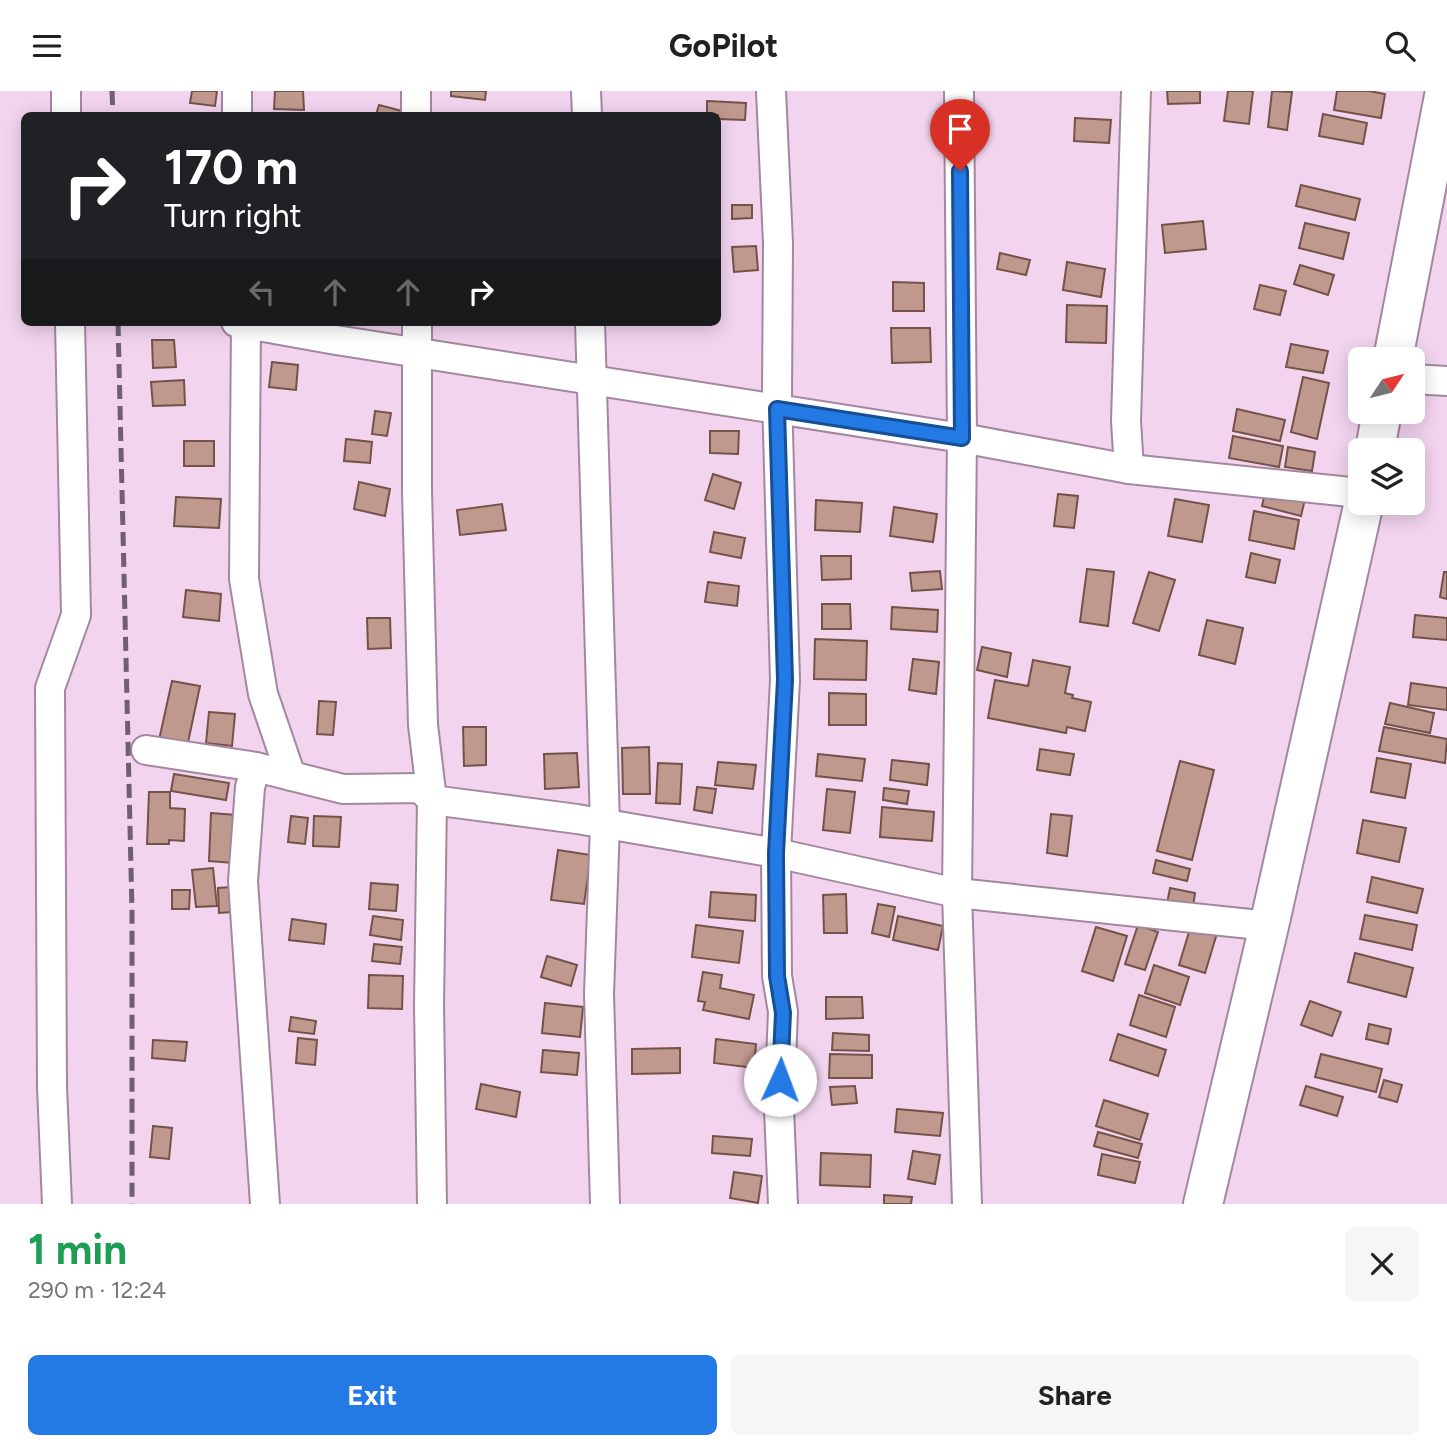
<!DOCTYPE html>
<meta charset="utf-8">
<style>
:root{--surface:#fff;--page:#f6f6f6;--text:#202124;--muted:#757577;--accent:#247ae4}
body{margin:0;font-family:Figtree,sans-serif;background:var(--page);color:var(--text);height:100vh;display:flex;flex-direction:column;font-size:26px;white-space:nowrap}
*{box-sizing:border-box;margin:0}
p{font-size:23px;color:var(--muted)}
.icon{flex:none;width:38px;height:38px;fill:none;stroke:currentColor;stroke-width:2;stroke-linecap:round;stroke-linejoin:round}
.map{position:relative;height:1113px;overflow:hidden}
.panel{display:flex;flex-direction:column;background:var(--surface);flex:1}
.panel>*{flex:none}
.hud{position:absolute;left:21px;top:21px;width:700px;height:214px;border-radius:10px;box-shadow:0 4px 18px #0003;background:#202124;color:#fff;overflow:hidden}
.needle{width:46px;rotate:55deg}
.tools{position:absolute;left:1348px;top:256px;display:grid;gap:14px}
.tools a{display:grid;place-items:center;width:77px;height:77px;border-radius:10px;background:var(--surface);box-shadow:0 4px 18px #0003;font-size:35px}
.pin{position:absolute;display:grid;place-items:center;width:60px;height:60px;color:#fff;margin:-72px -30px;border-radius:50% 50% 50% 0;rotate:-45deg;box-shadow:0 0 7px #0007}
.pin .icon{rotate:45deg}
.me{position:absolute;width:77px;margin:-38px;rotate:2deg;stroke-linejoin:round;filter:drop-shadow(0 0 5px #0008)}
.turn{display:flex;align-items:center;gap:24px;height:147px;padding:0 28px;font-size:32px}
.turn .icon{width:91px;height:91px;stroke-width:2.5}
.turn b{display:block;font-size:49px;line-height:60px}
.lanes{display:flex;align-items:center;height:66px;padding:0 28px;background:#0003;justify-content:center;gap:35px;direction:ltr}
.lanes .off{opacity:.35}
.round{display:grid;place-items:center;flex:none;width:74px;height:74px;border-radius:10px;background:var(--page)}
.head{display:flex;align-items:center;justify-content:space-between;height:119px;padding:0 28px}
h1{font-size:42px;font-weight:700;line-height:52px;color:#1e9e55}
.action{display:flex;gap:14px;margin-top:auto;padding:14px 28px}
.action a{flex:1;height:80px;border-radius:10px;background:var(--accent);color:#fff;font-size:28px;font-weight:700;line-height:80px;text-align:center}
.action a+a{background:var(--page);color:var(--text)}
header{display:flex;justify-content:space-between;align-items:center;height:91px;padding:0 28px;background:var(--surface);font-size:32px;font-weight:700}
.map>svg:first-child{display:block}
</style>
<header><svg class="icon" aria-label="menu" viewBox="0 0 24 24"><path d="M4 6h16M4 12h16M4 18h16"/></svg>GoPilot<svg class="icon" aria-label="search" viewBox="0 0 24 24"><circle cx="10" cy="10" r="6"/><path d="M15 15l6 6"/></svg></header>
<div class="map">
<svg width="1447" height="1113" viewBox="0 0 1447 1113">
<rect width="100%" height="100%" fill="#f2d4ef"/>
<g fill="#c0998e" stroke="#745248" stroke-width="2">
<polygon points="192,0 217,0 215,15 190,12"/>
<polygon points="275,0 303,0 304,19 274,18"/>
<polygon points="451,0 486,0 485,9 451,5"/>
<polygon points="1167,0 1200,0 1200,12 1168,13"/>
<polygon points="1228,0 1253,0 1249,33 1224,30"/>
<polygon points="1272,0 1292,1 1287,39 1268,36"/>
<polygon points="1337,0 1369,0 1385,3 1381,27 1334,19"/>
<polygon points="707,10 746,12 745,29 718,28 718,24 707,24"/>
<polygon points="379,14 402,20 401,24 376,24"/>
<polygon points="1323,23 1367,32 1363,53 1319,45"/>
<polygon points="1075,27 1111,29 1109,52 1074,50"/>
<polygon points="1301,94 1360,108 1355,129 1296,115"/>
<polygon points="732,114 752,114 752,127 732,128"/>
<polygon points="1203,130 1206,158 1165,162 1162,134"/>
<polygon points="1305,132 1349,142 1343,168 1299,157"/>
<polygon points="756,155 758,179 734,181 732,156"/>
<polygon points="1000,162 1030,169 1026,184 997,178"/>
<polygon points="1067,171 1105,178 1101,206 1063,199"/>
<polygon points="1300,174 1334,184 1328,204 1294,193"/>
<polygon points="893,191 924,192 924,220 893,220"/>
<polygon points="1260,194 1286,200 1280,224 1254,218"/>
<polygon points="1067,214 1107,215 1106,252 1066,251"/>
<polygon points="891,237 930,237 931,271 892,272"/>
<polygon points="152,249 174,249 176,276 153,277"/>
<polygon points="1291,253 1328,260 1323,282 1286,276"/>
<polygon points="272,271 298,274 296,299 269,296"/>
<polygon points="1303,286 1329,292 1317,348 1291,341"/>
<polygon points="184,289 185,314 153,315 151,291"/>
<polygon points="1237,318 1285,329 1280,350 1233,340"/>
<polygon points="375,320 391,322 387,345 372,343"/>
<polygon points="710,340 739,340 738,363 710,362"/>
<polygon points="1233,345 1283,355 1279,376 1229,367"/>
<polygon points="346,348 372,351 370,372 344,370"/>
<rect x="184" y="350" width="30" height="25"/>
<polygon points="1288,356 1315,361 1312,380 1285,376"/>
<polygon points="713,383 741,392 734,418 705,409"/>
<polygon points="359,391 390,398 385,425 354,418"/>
<polygon points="1266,397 1305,408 1301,425 1262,415"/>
<polygon points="1058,403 1078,405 1074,437 1054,435"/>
<polygon points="176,406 221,408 219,437 174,435"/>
<polygon points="1175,408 1209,414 1202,451 1168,445"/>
<polygon points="816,409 862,412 860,441 815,439"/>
<polygon points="502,413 506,439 460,444 457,419"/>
<polygon points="894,416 937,423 933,451 890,445"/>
<polygon points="1254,420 1299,429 1294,458 1249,449"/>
<polygon points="714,441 745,447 741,467 710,461"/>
<polygon points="1251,462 1280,469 1275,492 1246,486"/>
<polygon points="821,465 851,465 851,488 822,489"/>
<polygon points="1087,478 1114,481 1108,535 1080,531"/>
<polygon points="940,480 942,498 912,500 910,482"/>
<polygon points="1149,481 1175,489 1159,540 1133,532"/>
<polygon points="1444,481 1447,481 1447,508 1440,506"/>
<polygon points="708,491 739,495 737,515 705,511"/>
<polygon points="186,499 221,503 219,530 183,526"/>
<polygon points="822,513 850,513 851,538 822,538"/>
<polygon points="892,516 938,519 937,541 891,538"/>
<polygon points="1415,524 1447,527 1447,549 1413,546"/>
<polygon points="367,527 390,527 391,557 368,558"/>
<polygon points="1207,529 1243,537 1235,573 1199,564"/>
<polygon points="815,548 867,550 866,589 814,588"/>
<polygon points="982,556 1011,562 1007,586 977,579"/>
<polygon points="913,568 939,571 936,603 909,599"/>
<polygon points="1033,569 1070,576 1065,602 1073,604 1072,607 1091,611 1085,640 1067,636 1066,642 988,627 995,589 1028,595"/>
<polygon points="172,590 200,595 187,656 159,649"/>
<polygon points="1411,592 1447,597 1447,619 1408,614"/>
<polygon points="829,602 866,603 866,634 829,634"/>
<polygon points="319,610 336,611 333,644 317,643"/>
<polygon points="1390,612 1434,622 1430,642 1385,633"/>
<polygon points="209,621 235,623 232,655 206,652"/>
<polygon points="463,636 486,636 486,674 464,675"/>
<polygon points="1384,636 1447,648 1445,672 1379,660"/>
<polygon points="649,656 650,703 623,703 622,657"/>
<polygon points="1040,658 1074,663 1070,684 1037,679"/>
<polygon points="577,662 579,696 545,698 544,663"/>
<polygon points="818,663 865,668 862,690 816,685"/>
<polygon points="1377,667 1411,673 1405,707 1371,701"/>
<polygon points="892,669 929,673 927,694 890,689"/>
<polygon points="1180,670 1214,679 1192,769 1157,760"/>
<polygon points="718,671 756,674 753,698 715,694"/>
<polygon points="658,672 682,673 680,713 656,712"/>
<polygon points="174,683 229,692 226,709 171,700"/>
<polygon points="697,696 716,698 712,722 694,719"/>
<polygon points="884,697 909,700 907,713 883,709"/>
<polygon points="827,698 855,701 850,742 823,739"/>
<polygon points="149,701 170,701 170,717 185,718 184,750 169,749 169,753 147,753"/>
<polygon points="882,716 934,721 932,750 880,746"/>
<polygon points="211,722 236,724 234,772 209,770"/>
<polygon points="1051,723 1072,725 1067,765 1047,762"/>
<polygon points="291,725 308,727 305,753 288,751"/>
<polygon points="314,725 341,726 339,756 313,755"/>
<polygon points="1363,729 1406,737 1399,771 1357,762"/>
<polygon points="558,759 591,764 584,813 551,809"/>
<polygon points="1156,769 1190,778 1187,790 1153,782"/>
<polygon points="213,777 217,815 196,816 192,779"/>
<polygon points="1372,786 1423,798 1417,822 1367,811"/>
<polygon points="371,792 398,794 396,820 369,818"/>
<polygon points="231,796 232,821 219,822 218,797"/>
<polygon points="1170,797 1195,802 1192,823 1166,818"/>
<polygon points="172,799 190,799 189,818 172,818"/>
<polygon points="711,801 756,804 755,830 709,826"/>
<polygon points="846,803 847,842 824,842 823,804"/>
<polygon points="878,813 895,816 889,846 872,842"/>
<polygon points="1365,824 1417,834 1412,859 1360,848"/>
<polygon points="373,825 403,829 401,849 370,844"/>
<polygon points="898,825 943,835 938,859 893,849"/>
<polygon points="292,828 326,833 324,853 289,849"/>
<polygon points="1192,831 1218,839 1205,882 1179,874"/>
<polygon points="696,834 743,840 739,872 692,866"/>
<polygon points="1138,834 1158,841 1145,879 1125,873"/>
<polygon points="1096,836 1127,845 1113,890 1082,880"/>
<polygon points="374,853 402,856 400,873 372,870"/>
<polygon points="1355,862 1413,877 1406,906 1348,891"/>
<polygon points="547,865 577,874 571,895 541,886"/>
<polygon points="1154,874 1189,886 1180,914 1145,902"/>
<polygon points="703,881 722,884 720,897 754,904 749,928 703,919 705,911 698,910"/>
<polygon points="369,884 403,885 402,918 368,917"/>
<polygon points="1139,904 1175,916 1166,946 1130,934"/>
<polygon points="826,906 862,906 863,927 826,928"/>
<polygon points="1310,910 1341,921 1332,945 1301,934"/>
<polygon points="545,912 583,916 580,946 542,942"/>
<polygon points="291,926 316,930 314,943 289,940"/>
<polygon points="1369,933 1391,938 1388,953 1366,948"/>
<polygon points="833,942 869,944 869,960 832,959"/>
<polygon points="1118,943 1166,959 1158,985 1110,969"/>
<polygon points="298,947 317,949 315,974 296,972"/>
<polygon points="716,948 756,953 754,977 714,972"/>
<polygon points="153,949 187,951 185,970 152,967"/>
<polygon points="680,957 680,982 632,983 632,958"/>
<polygon points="543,959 579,962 577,984 541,981"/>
<polygon points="830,963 872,964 872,987 829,987"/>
<polygon points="1321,963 1382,978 1376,1001 1315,986"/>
<polygon points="1384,989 1402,994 1397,1011 1379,1006"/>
<polygon points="481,993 520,1001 516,1026 476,1018"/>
<polygon points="855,995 857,1012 832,1014 830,996"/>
<polygon points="1306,995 1343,1006 1337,1025 1300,1014"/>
<polygon points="1104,1009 1148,1023 1140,1049 1096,1035"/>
<polygon points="897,1018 943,1022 940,1045 895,1041"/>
<polygon points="153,1035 172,1037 169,1068 150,1066"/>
<polygon points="1098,1041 1142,1053 1138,1067 1094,1055"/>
<polygon points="713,1045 752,1048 750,1065 712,1062"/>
<polygon points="913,1060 940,1064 935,1093 908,1088"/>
<polygon points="821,1062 871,1064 870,1096 820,1094"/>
<polygon points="1102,1063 1140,1071 1135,1092 1098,1084"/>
<polygon points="734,1081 762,1085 758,1112 730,1107"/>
<polygon points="884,1104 912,1106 911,1113 884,1113"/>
</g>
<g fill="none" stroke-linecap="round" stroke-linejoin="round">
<defs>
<g id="minor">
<polyline points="66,0 66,24"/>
<polyline points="416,0 416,24"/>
<polyline points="586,0 587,24"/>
<polyline points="771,0 778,152 777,306 785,589 776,762 777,885 783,921 779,1018 783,1113"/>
<polyline points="959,0 962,347 957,802 967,1113"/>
<polyline points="237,24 237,0"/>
<polyline points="236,231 336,249 962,347 1129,378 1360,402"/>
<polyline points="246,231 244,488 263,603 291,685"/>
<polyline points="417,231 417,400 423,634 432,709 429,914 432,1113"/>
<polyline points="590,231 605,733 599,903 605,1113"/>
<polyline points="1412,288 1447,290"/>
<polyline points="1129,378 1126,330 1136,0"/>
<polyline points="146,659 256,676 343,698 420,697 432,709 577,728 776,762 957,802 1269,835"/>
<polyline points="256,676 250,696 243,790 265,1113"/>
<polyline points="57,1113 52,996 50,597 76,524 70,231"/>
</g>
<g id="trunk">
<polyline points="1393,268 1445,0"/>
<polyline points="1375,359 1382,320"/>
<polyline points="1203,1113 1269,835 1364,411"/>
</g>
</defs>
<use href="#minor" stroke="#a387a1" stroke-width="32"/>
<use href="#trunk" stroke="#a387a1" stroke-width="42"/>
<use href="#minor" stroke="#fff" stroke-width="28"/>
<use href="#trunk" stroke="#fff" stroke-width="38"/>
<g stroke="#70606f" stroke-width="5" stroke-dasharray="14 7" stroke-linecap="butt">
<polyline points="112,0 113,24"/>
<polyline points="118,231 132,820 132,1113"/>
</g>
</g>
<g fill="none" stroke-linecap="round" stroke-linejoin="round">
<defs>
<polyline id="route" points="780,989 783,922 777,885 776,762 785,589 777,318 962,347 960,80"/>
</defs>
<use href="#route" stroke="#174f94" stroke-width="18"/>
<use href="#route" stroke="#247ae4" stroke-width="12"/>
</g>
</svg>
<div class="tools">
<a><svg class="needle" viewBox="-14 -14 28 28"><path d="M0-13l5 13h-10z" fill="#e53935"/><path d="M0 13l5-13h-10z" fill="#757577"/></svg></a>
<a><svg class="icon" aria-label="layers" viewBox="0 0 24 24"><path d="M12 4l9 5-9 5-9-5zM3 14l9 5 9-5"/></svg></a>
</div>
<div class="pin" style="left:960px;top:80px;background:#d93025"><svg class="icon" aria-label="arrive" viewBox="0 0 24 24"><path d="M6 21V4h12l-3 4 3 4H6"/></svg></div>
<svg class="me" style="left:780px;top:989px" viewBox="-20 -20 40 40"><circle r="19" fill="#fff"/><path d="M0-13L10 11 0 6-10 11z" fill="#247ae4"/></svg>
<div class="hud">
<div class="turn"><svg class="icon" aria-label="right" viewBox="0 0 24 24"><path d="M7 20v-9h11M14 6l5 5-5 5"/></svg><div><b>170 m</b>Turn right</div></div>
<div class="lanes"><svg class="icon off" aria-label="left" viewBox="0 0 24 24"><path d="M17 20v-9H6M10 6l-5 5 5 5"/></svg><svg class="icon off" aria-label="ahead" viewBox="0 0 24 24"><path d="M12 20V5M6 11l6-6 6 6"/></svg><svg class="icon off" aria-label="ahead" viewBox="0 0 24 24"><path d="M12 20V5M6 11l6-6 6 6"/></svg><svg class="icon" aria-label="right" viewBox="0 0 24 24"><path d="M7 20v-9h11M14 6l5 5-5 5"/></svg></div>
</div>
</div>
<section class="panel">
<div class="head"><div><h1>1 min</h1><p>290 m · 12:24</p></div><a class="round"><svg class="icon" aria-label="close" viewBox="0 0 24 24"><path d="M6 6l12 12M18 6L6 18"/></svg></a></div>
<div class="action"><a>Exit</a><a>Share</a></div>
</section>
